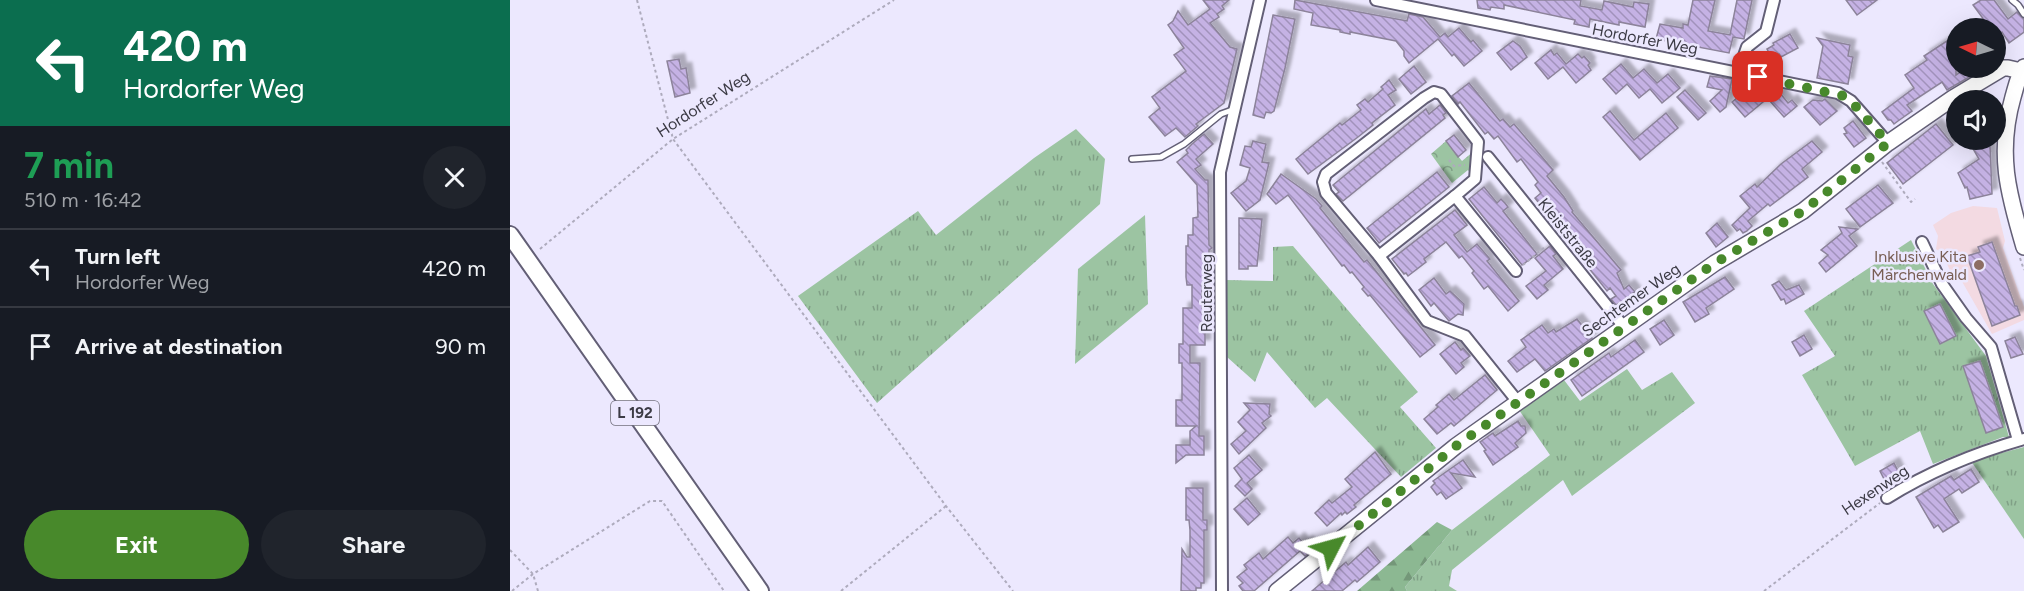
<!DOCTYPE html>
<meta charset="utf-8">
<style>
:root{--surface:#171b24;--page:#20242c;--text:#f1f3f6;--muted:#9ea1a6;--line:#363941;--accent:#48892b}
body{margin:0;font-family:Figtree,sans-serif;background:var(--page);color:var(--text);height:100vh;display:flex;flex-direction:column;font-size:22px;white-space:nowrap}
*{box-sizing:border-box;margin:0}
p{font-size:20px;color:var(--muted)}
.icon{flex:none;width:33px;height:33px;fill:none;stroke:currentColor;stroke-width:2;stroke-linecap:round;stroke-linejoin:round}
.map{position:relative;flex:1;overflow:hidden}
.side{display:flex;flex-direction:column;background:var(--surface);width:510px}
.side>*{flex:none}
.banner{background:#0b6e4f;color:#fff;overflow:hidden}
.needle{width:39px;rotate:275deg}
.tools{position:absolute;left:1436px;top:18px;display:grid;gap:12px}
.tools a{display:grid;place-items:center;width:60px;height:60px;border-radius:50%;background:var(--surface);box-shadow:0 6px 24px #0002;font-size:30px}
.pin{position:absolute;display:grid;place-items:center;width:51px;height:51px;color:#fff;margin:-26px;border-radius:12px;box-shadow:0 3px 9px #0006}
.me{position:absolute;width:66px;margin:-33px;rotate:51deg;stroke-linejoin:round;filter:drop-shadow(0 0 4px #0008)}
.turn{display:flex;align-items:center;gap:21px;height:126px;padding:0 24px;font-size:27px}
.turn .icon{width:78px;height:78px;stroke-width:2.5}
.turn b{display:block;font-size:42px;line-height:51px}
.round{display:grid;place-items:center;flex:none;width:63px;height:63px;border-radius:32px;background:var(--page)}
.head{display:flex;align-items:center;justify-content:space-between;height:102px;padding:0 24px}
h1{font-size:36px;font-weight:700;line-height:45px;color:#1e9e55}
.action{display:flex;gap:12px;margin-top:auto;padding:12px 24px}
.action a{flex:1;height:69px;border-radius:36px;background:var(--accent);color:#fff;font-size:24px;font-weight:700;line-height:69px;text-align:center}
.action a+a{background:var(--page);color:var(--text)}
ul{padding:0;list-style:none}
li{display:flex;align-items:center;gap:18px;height:78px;padding:0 24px;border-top:2px solid var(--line)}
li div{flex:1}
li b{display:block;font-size:22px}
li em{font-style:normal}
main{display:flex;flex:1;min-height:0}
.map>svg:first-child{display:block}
</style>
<main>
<section class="side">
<div class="banner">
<div class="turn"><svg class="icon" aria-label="left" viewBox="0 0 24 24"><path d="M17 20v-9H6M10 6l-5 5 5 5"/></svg><div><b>420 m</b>Hordorfer Weg</div></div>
</div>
<div class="head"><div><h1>7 min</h1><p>510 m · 16:42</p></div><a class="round"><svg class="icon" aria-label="close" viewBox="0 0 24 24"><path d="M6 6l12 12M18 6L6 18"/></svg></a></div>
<ul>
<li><svg class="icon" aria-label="left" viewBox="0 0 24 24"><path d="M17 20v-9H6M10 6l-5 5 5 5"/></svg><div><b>Turn left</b><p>Hordorfer Weg</p></div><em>420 m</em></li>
<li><svg class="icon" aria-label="arrive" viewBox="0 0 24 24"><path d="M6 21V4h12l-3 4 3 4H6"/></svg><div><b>Arrive at destination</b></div><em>90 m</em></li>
</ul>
<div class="action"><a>Exit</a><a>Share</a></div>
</section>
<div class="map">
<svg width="1514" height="591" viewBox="0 0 1514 591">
<defs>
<pattern id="grass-tufts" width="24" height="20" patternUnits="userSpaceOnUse" patternTransform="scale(1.5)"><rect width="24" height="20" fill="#9cc4a2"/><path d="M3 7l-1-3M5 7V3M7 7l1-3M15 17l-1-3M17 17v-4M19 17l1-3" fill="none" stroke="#80a086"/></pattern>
<pattern id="forest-firs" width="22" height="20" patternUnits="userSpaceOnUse" patternTransform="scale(1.5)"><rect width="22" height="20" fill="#8cb892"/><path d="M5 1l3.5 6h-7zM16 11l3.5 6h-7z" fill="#749779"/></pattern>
<pattern id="park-crowns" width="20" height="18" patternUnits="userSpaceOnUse" patternTransform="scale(1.5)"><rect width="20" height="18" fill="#9cc4a2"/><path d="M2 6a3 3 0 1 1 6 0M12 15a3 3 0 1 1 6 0" fill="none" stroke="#80a086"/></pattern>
<pattern id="building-back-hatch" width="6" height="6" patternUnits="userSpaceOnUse" patternTransform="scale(1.5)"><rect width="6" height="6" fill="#c5b2e4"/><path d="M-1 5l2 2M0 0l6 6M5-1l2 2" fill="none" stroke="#a192bb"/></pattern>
<filter id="shadow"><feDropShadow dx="5.5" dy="-5.5" stdDeviation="1.5" flood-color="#0004"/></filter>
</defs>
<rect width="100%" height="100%" fill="#ece8fe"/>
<polygon fill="#f3dae2" points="1463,206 1487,208 1495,241 1493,248 1514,307 1514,320 1482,334 1450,278 1444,279 1432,253 1426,249 1428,236 1423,225 1441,213"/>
<g fill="url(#grass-tufts)">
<polygon points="566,129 595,159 590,204 367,403 288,296 408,211 426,235 524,158"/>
<polygon points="635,215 638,304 565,364 568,269"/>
<polygon points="1401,240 1423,284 1476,356 1499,437 1493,437 1423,464 1410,431 1345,466 1292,375 1325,356 1294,311"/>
<polygon points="783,246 908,392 890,407 926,448 891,477 817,398 805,408 757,352 745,382 717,357 716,280 763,281 763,247"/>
<polygon points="1117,369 1132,390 1162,372 1185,403 1062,496 1053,480 942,570 939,586 947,591 897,591 895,587 942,530 1040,455 1009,410 1054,380 1070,401"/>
<polygon points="1514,447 1514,539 1461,461"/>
</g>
<polygon fill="url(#forest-firs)" points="927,522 942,530 895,587 897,591 847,591"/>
<polygon fill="url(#park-crowns)" points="936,141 952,161 964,151 962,176 958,170 942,183 921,154"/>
<g fill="url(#building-back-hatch)" stroke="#8c839a" stroke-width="1.5" filter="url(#shadow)">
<polygon points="693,0 719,0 712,6 714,9 707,14 709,17 700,23 720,47 727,49 714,103 686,124 688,126 675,137 666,128 655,136 639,117 650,108 642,97 676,71 664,55 674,48 658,25 663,21 668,11 678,25 700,9"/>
<polygon points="785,0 897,21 899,14 913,17 930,37 935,33 938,37 949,28 961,42 963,40 972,51 954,66 944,54 942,56 928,39 899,63 894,56 894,51 886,41 840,32 840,34 830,32 830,30 801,25 803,13 784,9"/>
<polygon points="967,0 1071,0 1070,6 1092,10 1094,1 1123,7 1124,2 1139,4 1135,27 1109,22 1109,25 1080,19 1079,27 1064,24 1065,20 994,5 994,9 981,7 980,10 968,8"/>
<polygon points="1183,0 1205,0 1198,31 1220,35 1227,0 1242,0 1234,39 1223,37 1219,53 1146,39 1150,24 1173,28 1173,24 1178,25"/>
<polygon points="1336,0 1367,0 1347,15"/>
<polygon points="1471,0 1484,0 1498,19 1507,12 1514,19 1514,32 1499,43 1492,32 1485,37 1485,28 1480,28 1463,5"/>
<polygon points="763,15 785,19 775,68 764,111 761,113 756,112 754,118 743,115"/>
<polygon points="1280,34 1288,48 1271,57 1269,54 1262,58 1257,49 1264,45 1263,43"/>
<polygon points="1446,35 1446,75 1456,68 1461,76 1437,90 1432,82 1397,105 1402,111 1388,121 1384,124 1381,120 1378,120 1372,112 1404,88 1395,75 1417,60 1414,56"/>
<polygon points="1307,38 1340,45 1338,56 1343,57 1338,84 1307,78 1313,46"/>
<polygon points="1003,41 1010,46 1017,57 1001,70 987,53"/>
<polygon points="1041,50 1044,55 1047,53 1056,64 1068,54 1072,58 1074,56 1080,63 1078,65 1081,70 1066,83 1053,67 1038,79 1025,63"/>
<polygon points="169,59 171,69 176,68 180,93 165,97 157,61"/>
<polygon points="1111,64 1123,78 1134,69 1147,83 1158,74 1170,88 1152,103 1140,89 1129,98 1117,84 1106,94 1093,79"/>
<polygon points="904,66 916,82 901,94 889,79"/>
<polygon points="1200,76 1222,79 1216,107 1210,112 1200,101 1212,90 1197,87"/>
<polygon points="879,80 886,90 878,95 885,105 862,123 863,125 848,137 798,174 786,159 830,123 832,125 851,110 847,105 855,99 858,102 873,89 871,87"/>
<polygon points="959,83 990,121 993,119 1000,127 1004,124 1043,170 1037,176 1054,197 1063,211 1062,212 1111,270 1107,273 1114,289 1119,285 1125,292 1123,293 1127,299 1116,308 1111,302 1106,305 1101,299 1106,296 1100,288 1097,291 1066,252 1055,234 1053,236 1041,221 1042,220 1025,198 1031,193 1025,185 1028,182 1011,159 1007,162 988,136 984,139 978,132 975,134 950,102 948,104 942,96"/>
<polygon points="1240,87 1245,94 1250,90 1251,91 1253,90 1259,97 1235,117 1222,102"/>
<polygon points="1175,90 1196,113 1188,120 1167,97"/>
<polygon points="1270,93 1278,103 1282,100 1287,106 1274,117 1260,101"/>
<polygon points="1315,99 1327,111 1310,125 1294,107 1303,100 1312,101"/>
<polygon points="930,105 936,113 933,115 935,118 833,201 826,194 829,192 823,185 916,109 919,114"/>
<polygon points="1100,111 1124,140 1156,113 1168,128 1130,160 1093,117"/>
<polygon points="1343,121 1356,138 1344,147 1334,134 1337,133 1334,128"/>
<polygon points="1426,124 1443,145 1393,184 1377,163"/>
<polygon points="694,134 703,144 686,159 691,165 685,169 695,180 698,180 699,245 702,248 699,250 699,260 696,265 696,284 692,285 692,308 695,308 695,345 680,345 680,363 690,363 689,436 694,436 694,455 676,455 666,463 666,445 680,445 680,431 686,426 666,426 666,400 672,400 672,363 669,363 669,344 673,344 673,308 682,308 682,285 677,285 676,277 676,246 678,246 678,235 683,235 683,218 688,217 687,185 667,162 678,153 676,150 682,144"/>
<polygon points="944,135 956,150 948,157 936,141"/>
<polygon points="1458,140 1477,140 1480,145 1482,194 1460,199 1457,187 1455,188 1448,173 1469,159"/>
<polygon points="743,141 756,144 752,162 759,163 750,200 736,211 721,193 736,181 740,168 730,165 735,146 741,147"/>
<polygon points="1302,141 1312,152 1292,169 1298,177 1260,206 1258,204 1238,221 1242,226 1237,231 1233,233 1230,229 1227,231 1222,225 1240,208 1230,196 1245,184 1247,187 1271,164"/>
<polygon points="927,172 939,187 869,243 857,228"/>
<polygon points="771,174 806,199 812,206 810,208 854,262 857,260 925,345 910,357 860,295 858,296 852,289 854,287 842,272 840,273 834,265 832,266 778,195 766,204 757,194"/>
<polygon points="1368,185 1383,203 1350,227 1336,209"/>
<polygon points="974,187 987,203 991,199 995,203 998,207 993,211 1027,254 1012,265 959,199"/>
<polygon points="945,210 957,225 944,235 957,252 967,244 980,259 977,261 1009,301 998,311 978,286 974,289 962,273 964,271 952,256 949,258 936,242 914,259 916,262 898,276 896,273 894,274 882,259"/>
<polygon points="729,218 752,219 747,266 738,266 738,269 729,269"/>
<polygon points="1207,223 1218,237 1206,247 1196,233"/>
<polygon points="1329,227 1348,229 1339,236 1347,246 1316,272 1309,263 1318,255 1311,250 1332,233"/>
<polygon points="1482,242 1505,306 1507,306 1510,315 1482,326 1457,256 1470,252 1468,247"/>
<polygon points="1040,246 1046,254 1043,256 1053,269 1034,285 1038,290 1027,299 1016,286 1036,271 1025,258"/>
<polygon points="1215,277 1224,289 1196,308 1199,314 1185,322 1173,302"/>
<polygon points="924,278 936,294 940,291 954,304 953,315 948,314 939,321 924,303 921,306 909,290"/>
<polygon points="1269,281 1276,290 1289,285 1294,294 1276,304 1274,299 1271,300 1262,285"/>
<polygon points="1430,304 1446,336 1430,344 1414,311"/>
<polygon points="1067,319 1082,338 1035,371 1025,359 1007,372 998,361 1016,347 1011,340 1032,325 1038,333 1044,329 1046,332"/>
<polygon points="1154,320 1164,335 1150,345 1140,329"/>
<polygon points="1294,335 1302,349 1290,356 1282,342"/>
<polygon points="1505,337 1513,354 1501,358 1495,341"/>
<polygon points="1125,340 1134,352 1072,396 1061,380 1099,353 1101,357"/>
<polygon points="945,342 951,350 953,348 960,356 951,363 954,367 946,374 930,354"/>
<polygon points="1470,361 1493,427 1476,433 1453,366"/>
<polygon points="975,375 987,390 944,426 941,423 927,434 914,419 928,407 926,405 939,394 944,400"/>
<polygon points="734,403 760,404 759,414 761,416 752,423 756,428 729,454 721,444 736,431 728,422 740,410"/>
<polygon points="1008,421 1011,426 1015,426 1016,433 1005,443 1008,447 983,465 974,451 976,450 970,442 983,433 985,436"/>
<polygon points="865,452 881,474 844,505 846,507 837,514 835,512 832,515 831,513 817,526 805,513 819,500 822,503 842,487 835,479"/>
<polygon points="739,455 752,470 737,483 742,489 735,496 725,486 732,479 724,468"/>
<polygon points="953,460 965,477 941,473 952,488 936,499 931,492 927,495 921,487 925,483 923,481"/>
<polygon points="1384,463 1390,475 1376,483 1370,471"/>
<polygon points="1461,469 1469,482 1452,493 1449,489 1434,499 1449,522 1433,532 1428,525 1424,528 1406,497 1441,476 1444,480"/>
<polygon points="676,488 693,488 693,520 697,520 697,530 694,530 694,583 691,583 691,588 686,588 686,591 671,591 672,549 677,557 680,557 680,530 679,520 676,520"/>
<polygon points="737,498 750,514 738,525 724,509"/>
<polygon points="778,537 783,543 789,538 794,544 797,541 804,549 795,556 790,551 744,591 733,591 729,586 733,583 727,577 737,569 734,565 749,553 753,559"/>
<polygon points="858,547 870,562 847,582 845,580 832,591 802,591 836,562 838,565"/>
</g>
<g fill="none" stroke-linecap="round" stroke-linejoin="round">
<defs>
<g id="lane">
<polyline points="1502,0 1508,5 1514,14"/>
<polyline points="622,159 651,157 674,144 711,114 725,109"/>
</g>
<g id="street">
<polyline points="866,0 1328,93 1341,101 1378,143"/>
<polyline points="1228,73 1237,47 1256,32 1264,0"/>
<polyline points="978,157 1114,327"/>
<polyline points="1412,242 1432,284 1456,318 1481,347 1508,440"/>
<polyline points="869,256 945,196"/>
<polyline points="1006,271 945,196 965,179 968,142 931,94 924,92 914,98 816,174 813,182 816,193 869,256 917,321 955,336 1008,402"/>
<path d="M1377 498C1420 471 1465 453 1514 439"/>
<polyline points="712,591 710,172 750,0"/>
</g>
<g id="secondary">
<path d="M1514 67C1508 76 1506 87 1503 97 1487 153 1498 193 1514 247"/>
<polyline points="767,591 946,446 1205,263 1293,211 1378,143 1443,98 1493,68 1498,68 1511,71"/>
</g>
<polyline id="primary" points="0,235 250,591"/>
</defs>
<use href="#lane" stroke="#635f76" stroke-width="8"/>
<use href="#street" stroke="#635f76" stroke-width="14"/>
<use href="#secondary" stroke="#635f76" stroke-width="18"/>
<use href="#primary" stroke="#635f76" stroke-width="20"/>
<g stroke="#aeabbd" stroke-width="2" stroke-dasharray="3 3" stroke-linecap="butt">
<polyline points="127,0 163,139 436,506 503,591"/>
<polyline points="939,160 944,166 955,165"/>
<polyline points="1372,162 1401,202 1405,199"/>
<polyline points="30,249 163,139 384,0"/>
<polyline points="1510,258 1514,270"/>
<polyline points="1013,265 1036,246"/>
<polyline points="0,550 23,574 28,591"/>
<polyline points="2,591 23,574 140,501 152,501 214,591"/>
<polyline points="331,591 436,506"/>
<polyline points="1254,591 1370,503"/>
</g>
<use href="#lane" stroke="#fff" stroke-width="5"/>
<use href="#street" stroke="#fff" stroke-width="10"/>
<use href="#secondary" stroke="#fff" stroke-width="15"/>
<use href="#primary" stroke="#fff" stroke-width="16"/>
</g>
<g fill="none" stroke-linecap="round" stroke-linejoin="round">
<polyline stroke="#48892b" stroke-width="10" stroke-dasharray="0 18" points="821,548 946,446 1205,263 1293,211 1378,143 1341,101 1334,96 1248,77"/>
</g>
<circle fill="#8d6e63" stroke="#ece8fe" stroke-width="2" cx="1469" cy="265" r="6"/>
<g text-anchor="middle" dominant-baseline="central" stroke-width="5" stroke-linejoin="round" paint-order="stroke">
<rect fill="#ece8fe" stroke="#716f7c" stroke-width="1.5" x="101" y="401" width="48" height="24" rx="4.5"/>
<g font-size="15" font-weight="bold" fill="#3c3b45">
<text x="125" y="413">L 192</text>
</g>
<g font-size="16" fill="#3c3b45" stroke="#ece8fe">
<text transform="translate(1135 39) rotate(11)">Hordorfer Weg</text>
<text transform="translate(193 104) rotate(-33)">Hordorfer Weg</text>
<text transform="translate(1058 233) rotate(51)">Kleiststraße</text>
<text transform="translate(696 293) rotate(-90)">Reuterweg</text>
<text transform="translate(1121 300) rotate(-35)">Sechtemer Weg</text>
<text transform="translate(1365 490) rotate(-34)">Hexenweg</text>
</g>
<g font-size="16" fill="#785e54" stroke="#ece8fe" text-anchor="end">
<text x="1457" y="256">Inklusive Kita<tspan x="1457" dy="18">Märchenwald</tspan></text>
</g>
</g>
</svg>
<div class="tools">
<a><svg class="needle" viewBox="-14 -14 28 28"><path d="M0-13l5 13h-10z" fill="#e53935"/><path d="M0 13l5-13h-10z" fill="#9ea1a6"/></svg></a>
<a><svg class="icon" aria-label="sound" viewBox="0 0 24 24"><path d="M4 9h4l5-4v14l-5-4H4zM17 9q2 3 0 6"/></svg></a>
</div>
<div class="pin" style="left:1248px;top:77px;background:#d93025"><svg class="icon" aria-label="arrive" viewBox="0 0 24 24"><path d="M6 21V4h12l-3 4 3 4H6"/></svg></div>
<svg class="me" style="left:821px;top:548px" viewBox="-20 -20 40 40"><path d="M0-17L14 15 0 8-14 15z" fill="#48892b" stroke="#fff" stroke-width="4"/></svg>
</div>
</main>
